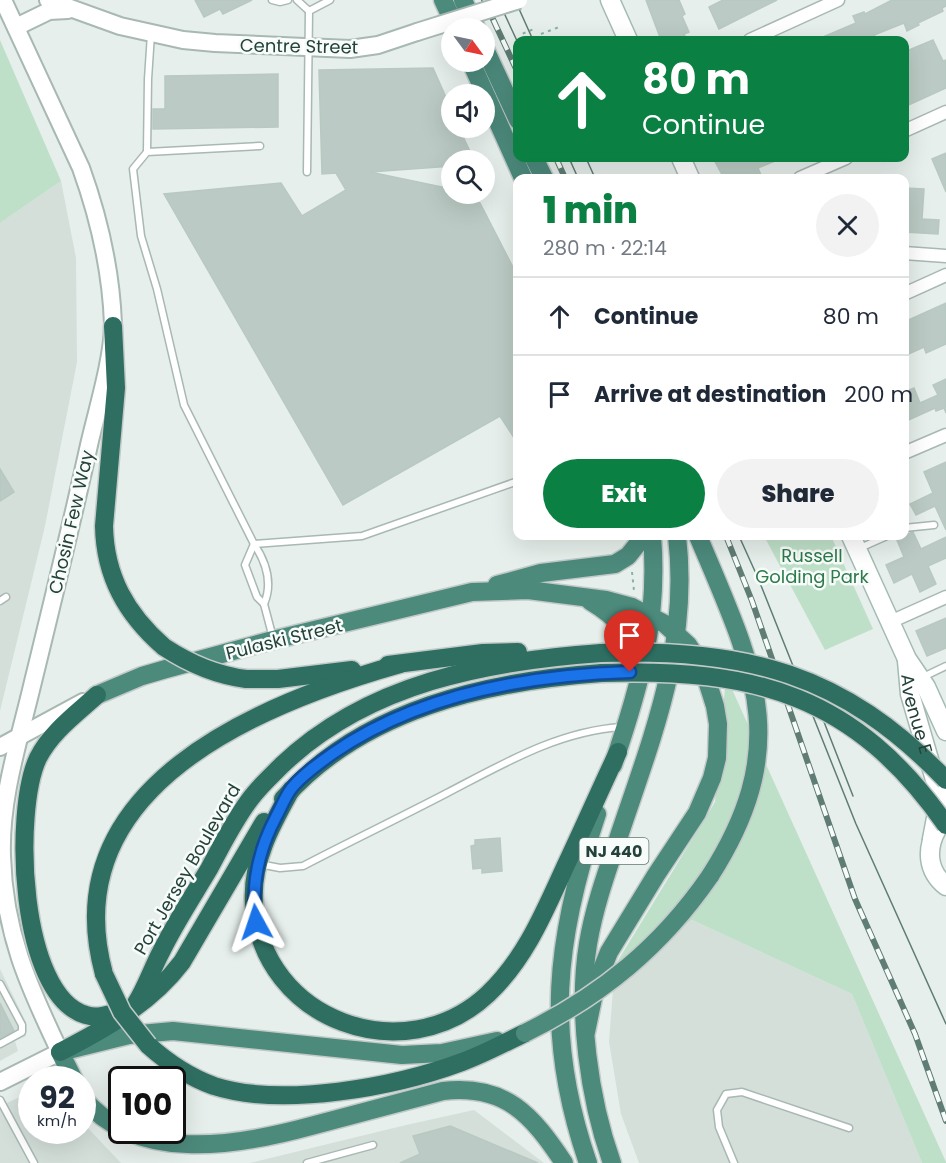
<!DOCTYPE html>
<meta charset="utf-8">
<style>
:root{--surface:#fff;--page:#f2f2f3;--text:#1f2937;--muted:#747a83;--line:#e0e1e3;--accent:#0b8043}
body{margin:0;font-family:Poppins,sans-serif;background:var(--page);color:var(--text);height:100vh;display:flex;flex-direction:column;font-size:22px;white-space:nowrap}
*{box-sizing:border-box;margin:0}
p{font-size:20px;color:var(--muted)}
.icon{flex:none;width:33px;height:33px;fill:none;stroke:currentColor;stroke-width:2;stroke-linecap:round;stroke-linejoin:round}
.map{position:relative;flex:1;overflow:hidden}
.panel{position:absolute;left:513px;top:174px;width:396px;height:366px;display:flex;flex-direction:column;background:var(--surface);border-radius:12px;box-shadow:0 6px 24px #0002}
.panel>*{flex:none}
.banner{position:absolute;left:513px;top:36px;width:396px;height:126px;border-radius:12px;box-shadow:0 6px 24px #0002;background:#0b8043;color:#fff;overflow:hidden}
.needle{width:39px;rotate:123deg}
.tools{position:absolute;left:441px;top:18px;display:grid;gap:12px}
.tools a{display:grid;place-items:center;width:54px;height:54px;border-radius:50%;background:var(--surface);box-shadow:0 6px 24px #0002;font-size:30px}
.speed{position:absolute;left:18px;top:1066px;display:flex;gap:12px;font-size:30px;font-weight:700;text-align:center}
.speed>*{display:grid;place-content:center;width:78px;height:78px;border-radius:50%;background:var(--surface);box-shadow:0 6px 24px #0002;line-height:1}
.speed small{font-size:15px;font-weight:400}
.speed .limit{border:3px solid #111;border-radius:9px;background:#fff;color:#111}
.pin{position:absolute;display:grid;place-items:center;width:51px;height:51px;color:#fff;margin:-62px -26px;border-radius:50% 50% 50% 0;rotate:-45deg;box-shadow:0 0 6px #0007}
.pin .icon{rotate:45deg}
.me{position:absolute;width:66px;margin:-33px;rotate:355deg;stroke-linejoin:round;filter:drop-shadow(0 0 4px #0008)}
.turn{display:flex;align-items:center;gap:21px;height:126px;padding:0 30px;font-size:27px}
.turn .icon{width:78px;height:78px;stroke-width:2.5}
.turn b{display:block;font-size:42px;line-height:51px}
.round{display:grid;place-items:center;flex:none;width:63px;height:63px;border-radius:32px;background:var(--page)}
.head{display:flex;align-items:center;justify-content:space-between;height:102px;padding:0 30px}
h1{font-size:36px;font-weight:800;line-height:45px;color:var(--accent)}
.cta{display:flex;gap:12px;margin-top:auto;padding:12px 30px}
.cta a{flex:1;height:69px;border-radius:36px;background:var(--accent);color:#fff;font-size:24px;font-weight:800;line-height:69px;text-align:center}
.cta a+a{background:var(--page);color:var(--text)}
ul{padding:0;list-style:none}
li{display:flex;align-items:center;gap:18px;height:78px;padding:0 30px;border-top:2px solid var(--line)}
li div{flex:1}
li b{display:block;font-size:22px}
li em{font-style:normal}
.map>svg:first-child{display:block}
</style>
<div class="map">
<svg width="946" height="1163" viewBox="0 0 946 1163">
<rect width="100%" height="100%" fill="#e6efeb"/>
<g fill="#d4dfda">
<polygon points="61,181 76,258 77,362 45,526 0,711 0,223"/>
<polygon points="692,920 852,994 922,1163 639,1163 621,1114 609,1042 614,976"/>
<polygon points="0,969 26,1022 26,1036 15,1041 18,1051 0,1061"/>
<polygon points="31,1092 32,1131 82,1131 83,1123 121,1163 0,1163 0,1106"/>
<polygon points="474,1110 544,1163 250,1163 406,1125"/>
</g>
<g fill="#bfe0c8">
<polygon points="0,40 61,181 0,223"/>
<polygon points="764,536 831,536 873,629 825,650"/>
<polygon points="726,676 946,1162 946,1163 922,1163 852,994 692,920 614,976 614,967 715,802"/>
</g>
<g fill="#bbcac4" stroke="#b8c9c2" stroke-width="1.5">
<polygon points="195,0 252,0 223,14 220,9 204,17"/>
<polygon points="646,0 679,0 685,14 682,16 689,32 684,34 687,40 661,40"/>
<polygon points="723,0 777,0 719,29 709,7"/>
<polygon points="892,0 946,0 946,6 942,8 943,11 918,23 919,25 907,31 904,23 874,35 877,40 816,40 856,23 853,16 864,12 865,14"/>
<polygon points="933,40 943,61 946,60 946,88 904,107 904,52"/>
<polygon points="433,68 452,111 452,128 459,128 474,160 452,160 452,166 370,172 452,189 452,194 459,194 480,203 518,277 518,444 500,416 343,505 164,194 281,183 302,216 346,190 336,173 322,174 319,70"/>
<polygon points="278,74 278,127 153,129 153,109 165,109 165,76"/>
<polygon points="946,153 946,192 932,159"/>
<polygon points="713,158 782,158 758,168 761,175 754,178 724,178"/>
<polygon points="904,188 924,189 922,219 939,220 938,234 904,232"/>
<polygon points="946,303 946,344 926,353 924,347 904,356 904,322"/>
<polygon points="946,379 946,413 944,408 936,411 935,408 904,422 904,392 914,388 920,403 938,395 933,385"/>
<polygon points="946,462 946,530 935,506 916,515 910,504 933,493 924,472"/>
<polygon points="0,469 14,492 0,501"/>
<polygon points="913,532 921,549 946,537 946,558 928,566 936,584 920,592 912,574 894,583 886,565 904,557 896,538"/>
<polygon points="946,618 946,648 927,656 916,631"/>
<polygon points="500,838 502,871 482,873 482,868 473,869 471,846 475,845 475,840"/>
<polygon points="0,1003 14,1031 0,1038"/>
<polygon points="450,1126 538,1163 400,1163 420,1154 413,1136"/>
</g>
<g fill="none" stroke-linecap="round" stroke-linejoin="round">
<defs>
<g id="service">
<polyline points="272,0 280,2 288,0"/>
<polyline points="297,0 309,11"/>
<path d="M260 146 147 152 133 169 141 236 157 289 184 405 254 544C266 562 273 583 264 604"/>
<polyline points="147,152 148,79 151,34"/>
<polyline points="307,172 309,11 330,0"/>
<polyline points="904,528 934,525"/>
<polyline points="254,544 362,536 518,481"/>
<polyline points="254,544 245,565 257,597 264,604 273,638"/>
<polyline points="860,548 887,536"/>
<polyline points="0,601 6,597"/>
<polyline points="921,678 946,666"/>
<path d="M259 864 280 868 303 866C351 841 399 818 447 793 503 764 558 731 622 727"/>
<polyline points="0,984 22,1025 22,1032 0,1044"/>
<polyline points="0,1100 34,1163"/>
<polyline points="307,1163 373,1145"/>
<polyline points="734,1163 719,1127 717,1110 726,1094 742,1092 849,1128"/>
</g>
<g id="minor">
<polyline points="750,40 838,0"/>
<polyline points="904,131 946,112"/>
<polyline points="800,178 846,158"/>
<polyline points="904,253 946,256"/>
<polyline points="904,294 946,275"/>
<polyline points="904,453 946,435"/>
<polyline points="890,622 946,597"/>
</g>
<g id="tertiary">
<polyline points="48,0 120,26 183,40 215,43 350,49 378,45 417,32"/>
<polyline points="16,27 49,11 68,10"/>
<polyline points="0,747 83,702"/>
<path d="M0 1082 60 1052C28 985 4 932 2 856 0 800 18 744 31 690 51 608 71 527 89 445 97 410 113 358 113 324 111 270 99 218 81 168L3 0"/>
</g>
<g id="secondary">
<polyline points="610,0 628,40"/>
<polyline points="681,158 690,178"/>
<polyline points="851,536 907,659 926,687 946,731"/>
<path id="s1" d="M907 661 910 694 940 797 932 839"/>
<path d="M937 829C926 849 927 871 946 886"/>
</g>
<g id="trunk">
<polyline points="443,0 456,28"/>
<polyline points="463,0 476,28"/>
<polyline points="484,47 518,120"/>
<polyline points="471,62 523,178"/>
<polyline points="534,158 544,178"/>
<path d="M698 536C753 667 795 743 710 876"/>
<polyline points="497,585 541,573 615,564 628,556 644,536"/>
<path d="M590 601C615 616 637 636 638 667"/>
<polyline points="97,695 142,676 166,669 273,640 472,592 528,590 606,600 632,607 665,624 688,645 703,668 715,706 718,724 717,758 712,778 697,813 656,875 609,952 596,984 586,1032"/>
<path d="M613 765C640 686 659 620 652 536"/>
<polyline points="74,1080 60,1052 129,1035 173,1031 402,1055 442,1053 497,1041"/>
<path d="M82 1097C136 1163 234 1147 311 1126 355 1114 399 1103 443 1091 506 1084 532 1115 564 1163"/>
<path d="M588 1163C544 1036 555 939 597 814"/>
<path d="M612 1163C589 1099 577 1011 588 944 594 908 606 874 618 839 652 737 690 646 677 536"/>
</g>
<g id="motorway">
<path d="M113 326 116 388 104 526C105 576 126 614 164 647"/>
<polyline points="388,665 483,653 518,652"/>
<polyline points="246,679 278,679 352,670"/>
<path d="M97 695C76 714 51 732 38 758 13 811 19 996 86 1015 98 1019 110 1014 122 1011"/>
<path d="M291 790C271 826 251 862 254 904 262 1021 405 1072 488 994 525 959 544 913 565 867 583 829 600 790 618 752"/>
<path d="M283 799C362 709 488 681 602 673"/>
<path d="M104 974C53 788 258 704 400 664"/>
<path d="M135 1005C146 988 152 969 161 952 175 923 193 896 209 869 222 845 234 820 251 798 260 786 271 776 282 765 368 683 487 661 601 653"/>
<path d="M148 1045C168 1063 189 1077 214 1086 283 1108 395 1087 462 1062 484 1054 504 1043 525 1033"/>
<path d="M60 1052C105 1029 151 1003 182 962L264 822"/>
</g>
</defs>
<use href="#service" stroke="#a8b8b2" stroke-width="9"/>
<use href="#minor" stroke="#a8b8b2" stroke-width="15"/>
<use href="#tertiary" stroke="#a8b8b2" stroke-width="20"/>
<use href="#secondary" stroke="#a4bbb3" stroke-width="21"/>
<use href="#trunk" stroke="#c2cac8" stroke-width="21"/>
<use href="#motorway" stroke="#c2cac8" stroke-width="21"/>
<g stroke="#86b3a5" stroke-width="2" stroke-dasharray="3 4.5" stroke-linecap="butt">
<polyline points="541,34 559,27"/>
<polyline points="525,40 522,34 536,28"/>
<polyline points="632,572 634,591"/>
</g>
<use href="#service" stroke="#fff" stroke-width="6"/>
<use href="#minor" stroke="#fff" stroke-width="12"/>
<use href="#tertiary" stroke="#fff" stroke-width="16"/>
<use href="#secondary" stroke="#fff" stroke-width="18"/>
<use href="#trunk" stroke="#4c8a7c" stroke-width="18"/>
<use href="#motorway" stroke="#2f6f62" stroke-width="18"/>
<g stroke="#5f7d75" stroke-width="1.5">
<polyline points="498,0 518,43"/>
<polyline points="515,0 533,40"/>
<polyline points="569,158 578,178"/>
<polyline points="586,158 595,178"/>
<polyline points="739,536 758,578 856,824 946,1024"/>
<polyline points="817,704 853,796"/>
</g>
<defs>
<g id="rail">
<polyline points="484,0 518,73"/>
<polyline points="556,158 565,178"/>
<polyline points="726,536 752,601 855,899 915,1034 946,1121"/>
</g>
</defs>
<use href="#rail" stroke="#5f7d75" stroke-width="6"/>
<use href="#rail" stroke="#f7fbf9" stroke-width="4" stroke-dasharray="11" stroke-linecap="butt"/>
<defs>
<polyline id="tertiary-bridge" points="417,32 519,0"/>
<path id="trunk-bridge" d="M525 1033C602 995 661 947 710 876"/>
<g id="motorway-bridge">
<path d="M164 647C190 664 215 675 246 679"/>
<path d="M601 653C747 649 842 672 946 780"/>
<path d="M602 673C755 668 855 695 946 825"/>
<polyline points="104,974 122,1012 148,1045"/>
</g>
</defs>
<use href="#tertiary-bridge" stroke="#a8b8b2" stroke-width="20" stroke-linecap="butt"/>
<use href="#trunk-bridge" stroke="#c2cac8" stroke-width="21" stroke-linecap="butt"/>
<use href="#motorway-bridge" stroke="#c2cac8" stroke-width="21" stroke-linecap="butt"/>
<use href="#tertiary-bridge" stroke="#fff" stroke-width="16"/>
<use href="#trunk-bridge" stroke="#4c8a7c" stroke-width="18"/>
<use href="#motorway-bridge" stroke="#2f6f62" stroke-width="18"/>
</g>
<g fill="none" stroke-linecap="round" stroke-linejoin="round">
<defs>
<path id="route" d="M256 922C251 884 258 851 276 817 281 808 285 797 291 789 301 776 318 764 332 754 418 694 528 675 630 672"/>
</defs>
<use href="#route" stroke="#114b97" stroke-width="15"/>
<use href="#route" stroke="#1a73e8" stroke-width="10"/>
</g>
<g text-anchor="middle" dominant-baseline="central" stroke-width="5" stroke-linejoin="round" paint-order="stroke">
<rect fill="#f7fbf9" stroke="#637a73" stroke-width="1.5" x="579.5" y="838" width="69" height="26" rx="4.5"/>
<g font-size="16" font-weight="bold" fill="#24423a">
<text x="614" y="851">NJ 440</text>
</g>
<g font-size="18" fill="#24423a" stroke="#f7fbf9">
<text transform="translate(299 46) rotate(1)">Centre Street</text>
<text transform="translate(71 522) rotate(-77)">Chosin Few Way</text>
<text transform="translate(284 639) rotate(-14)">Pulaski Street</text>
<text stroke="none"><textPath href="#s1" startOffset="54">Avenue E</textPath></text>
<text transform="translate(187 869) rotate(-60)">Port Jersey Boulevard</text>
</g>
<g font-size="18" fill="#2d7a4b" stroke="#f7fbf9">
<text x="812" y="555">Russell<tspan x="812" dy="21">Golding Park</tspan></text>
</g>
</g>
</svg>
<div class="tools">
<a><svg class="needle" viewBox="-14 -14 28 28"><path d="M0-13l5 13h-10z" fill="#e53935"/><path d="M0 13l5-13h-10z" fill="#747a83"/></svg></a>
<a><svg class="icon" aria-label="sound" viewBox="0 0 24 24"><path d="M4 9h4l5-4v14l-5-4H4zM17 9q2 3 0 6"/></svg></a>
<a><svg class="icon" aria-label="search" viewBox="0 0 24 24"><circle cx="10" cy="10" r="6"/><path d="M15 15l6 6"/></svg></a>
</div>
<div class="speed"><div>92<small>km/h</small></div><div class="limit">100</div></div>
<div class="pin" style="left:630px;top:672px;background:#d93025"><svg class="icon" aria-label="arrive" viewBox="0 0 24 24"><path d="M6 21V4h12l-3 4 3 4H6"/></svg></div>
<svg class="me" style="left:256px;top:922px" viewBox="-20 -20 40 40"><path d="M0-17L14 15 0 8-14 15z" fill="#1a73e8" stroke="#fff" stroke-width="4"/></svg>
<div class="banner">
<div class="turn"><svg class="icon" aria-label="ahead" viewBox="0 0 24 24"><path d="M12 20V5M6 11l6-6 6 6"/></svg><div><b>80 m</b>Continue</div></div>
</div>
<section class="panel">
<div class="head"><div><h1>1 min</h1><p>280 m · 22:14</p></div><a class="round"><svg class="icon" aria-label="close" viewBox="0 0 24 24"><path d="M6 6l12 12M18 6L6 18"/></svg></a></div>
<ul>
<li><svg class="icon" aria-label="ahead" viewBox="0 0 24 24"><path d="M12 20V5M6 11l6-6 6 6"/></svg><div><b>Continue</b></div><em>80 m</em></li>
<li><svg class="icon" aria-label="arrive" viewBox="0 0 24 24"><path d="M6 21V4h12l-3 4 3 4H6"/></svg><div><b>Arrive at destination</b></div><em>200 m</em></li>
</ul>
<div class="cta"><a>Exit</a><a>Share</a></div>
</section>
</div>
